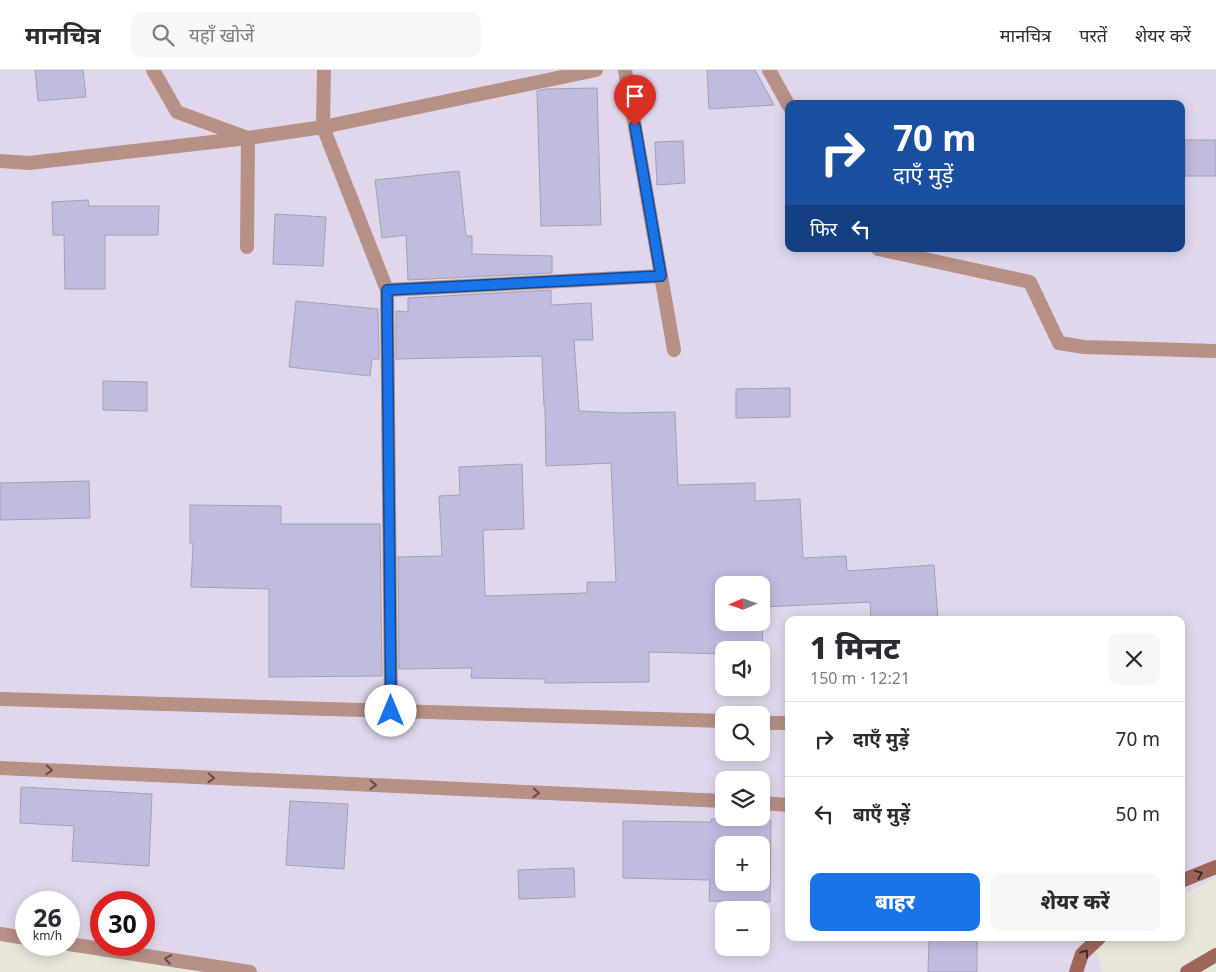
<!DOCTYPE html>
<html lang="hi">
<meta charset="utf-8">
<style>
:root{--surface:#fff;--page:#f7f7f7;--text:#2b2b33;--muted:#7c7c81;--line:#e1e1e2;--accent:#1a73e8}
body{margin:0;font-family:"Noto Sans","Noto Sans Devanagari",sans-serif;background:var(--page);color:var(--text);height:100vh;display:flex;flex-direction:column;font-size:19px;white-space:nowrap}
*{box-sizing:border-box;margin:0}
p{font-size:16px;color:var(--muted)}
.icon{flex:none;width:28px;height:28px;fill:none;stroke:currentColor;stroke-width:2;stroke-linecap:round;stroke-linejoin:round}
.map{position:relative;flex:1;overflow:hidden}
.details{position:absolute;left:785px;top:546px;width:400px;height:325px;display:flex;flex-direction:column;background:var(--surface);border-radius:10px;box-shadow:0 2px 12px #0003}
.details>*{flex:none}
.top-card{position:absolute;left:785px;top:30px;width:400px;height:152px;border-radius:10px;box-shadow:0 2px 12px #0003;background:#1a4fa0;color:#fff;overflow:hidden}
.needle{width:32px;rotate:268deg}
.tools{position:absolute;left:715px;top:506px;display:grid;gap:10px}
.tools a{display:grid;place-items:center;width:55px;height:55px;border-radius:10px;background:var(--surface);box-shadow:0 2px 12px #0003;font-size:25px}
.speed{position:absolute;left:15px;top:821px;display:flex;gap:10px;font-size:25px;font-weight:700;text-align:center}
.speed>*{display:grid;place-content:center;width:65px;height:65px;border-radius:50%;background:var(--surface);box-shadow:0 2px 12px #0003;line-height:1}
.speed small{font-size:12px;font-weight:400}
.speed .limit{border:8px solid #d22;background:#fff;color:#111}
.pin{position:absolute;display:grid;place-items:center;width:42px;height:42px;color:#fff;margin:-51px -21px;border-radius:50% 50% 50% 0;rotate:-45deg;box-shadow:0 0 5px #0007}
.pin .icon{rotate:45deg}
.me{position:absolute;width:55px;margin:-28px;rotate:0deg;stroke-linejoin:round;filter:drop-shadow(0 0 4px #0008)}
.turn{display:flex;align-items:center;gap:18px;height:105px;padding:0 25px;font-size:22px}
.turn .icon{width:65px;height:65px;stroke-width:2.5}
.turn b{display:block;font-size:35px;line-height:42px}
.then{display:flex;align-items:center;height:48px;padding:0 25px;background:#0003;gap:10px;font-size:19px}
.round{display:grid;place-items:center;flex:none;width:52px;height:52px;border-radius:10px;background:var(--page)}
.summary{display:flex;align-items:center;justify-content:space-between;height:85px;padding:0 25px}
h1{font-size:30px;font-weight:800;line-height:38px}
.cta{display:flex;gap:10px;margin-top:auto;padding:10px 25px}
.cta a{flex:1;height:58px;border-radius:10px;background:var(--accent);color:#fff;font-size:20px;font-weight:800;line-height:58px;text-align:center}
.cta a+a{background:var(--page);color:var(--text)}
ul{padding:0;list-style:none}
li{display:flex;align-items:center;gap:15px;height:75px;padding:0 25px;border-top:1px solid var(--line)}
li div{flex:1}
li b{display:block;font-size:19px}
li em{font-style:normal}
header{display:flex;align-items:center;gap:30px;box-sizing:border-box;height:70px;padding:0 25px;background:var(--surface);border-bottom:1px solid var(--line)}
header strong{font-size:24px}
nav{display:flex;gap:28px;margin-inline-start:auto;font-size:18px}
.search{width:350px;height:45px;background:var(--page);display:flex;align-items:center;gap:12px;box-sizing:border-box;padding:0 18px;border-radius:10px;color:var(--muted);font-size:19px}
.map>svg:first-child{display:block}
</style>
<header>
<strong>मानचित्र</strong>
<div class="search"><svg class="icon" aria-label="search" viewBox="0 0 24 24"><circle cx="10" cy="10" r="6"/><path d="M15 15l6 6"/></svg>यहाँ खोजें</div>
<nav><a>मानचित्र</a><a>परतें</a><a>शेयर करें</a></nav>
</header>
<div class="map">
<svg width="1216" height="902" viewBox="0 0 1216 902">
<rect width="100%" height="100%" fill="#e8e6d9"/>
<path fill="#e0d7ec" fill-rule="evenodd" d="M0 0H1216V807L1181 826V550H789V868H1105L1094 874 1102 902H250L69 874V832H26V868L0 864ZM789 34H1181V179H789ZM724 515H761V552H724ZM724 580H761V618H724ZM724 645H761V682H724ZM724 710H761V748H724ZM724 775H761V812H724ZM101 832H144V875H101ZM724 840H761V878H724Z"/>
<g fill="#c0bce0" stroke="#a2a1ac" fill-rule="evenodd">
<polygon points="35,0 83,0 86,27 38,31"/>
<polygon points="707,0 755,0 774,35 709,39"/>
<polygon points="597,18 601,155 541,156 537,21 546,19"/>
<rect x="1185" y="70" width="31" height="36"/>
<polygon points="683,71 685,113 657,115 655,72"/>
<polygon points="459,101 466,166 472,166 472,184 552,186 552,203 408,210 406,165 382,168 375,110"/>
<polygon points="88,130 89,136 159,136 158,165 105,165 105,219 65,219 64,165 53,165 52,132"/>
<polygon points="275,144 326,147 323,196 273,194"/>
<path d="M551 220V235L591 233 593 270H574L579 341 621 343 675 342 678 415 755 413V431L800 429 803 488 846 486 847 501 934 495 938 550H871L870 532 763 537 762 585 761 580H724V584L649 582V612L545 613V609L471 608 472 598 399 599 398 487 442 486 439 426 460 425 459 397 522 394 524 459 483 460 485 526 587 523V512H616L611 393 546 396 545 336H544L542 286 396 289V241L408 242V228ZM724 515H761V552H724Z"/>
<polygon points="296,231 378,239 379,289 372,289 370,306 289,297"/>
<polygon points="103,311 147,312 147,341 103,340"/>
<polygon points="790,318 790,347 736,348 736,319"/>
<polygon points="89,411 90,448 0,450 0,413"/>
<polygon points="190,435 281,436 281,454 380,454 382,606 269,607 269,519 191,517 193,473 190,473"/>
<polygon points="21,717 152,724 149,796 72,791 74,756 20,753"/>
<polygon points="290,731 348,734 344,799 286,795"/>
<path d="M711 749 771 750 770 832 709 831 710 810 623 808V751L711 752ZM724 775H761V812H724Z"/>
<polygon points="574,798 575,827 519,829 518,800"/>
<polygon points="929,870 977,871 977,902 928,902"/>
</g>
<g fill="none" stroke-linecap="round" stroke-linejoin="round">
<g stroke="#b79086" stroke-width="14">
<polyline points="153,0 177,42 248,68 247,177"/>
<polyline points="324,0 323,57 387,220 391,641"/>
<polyline points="625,0 674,280"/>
<polyline points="769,0 789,36"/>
<polyline points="0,91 29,93 248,68 323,57 596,0"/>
<polyline points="878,179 1030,212 1059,273 1084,277 1216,281"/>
<polyline points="387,220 661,206"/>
<polyline points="0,629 724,651"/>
<polyline points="761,653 789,653"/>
</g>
<g stroke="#b79086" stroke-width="14">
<polyline points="0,698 724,731"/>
<polyline points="761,733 789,735"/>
<polyline points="0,864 26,868"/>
<polyline points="69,874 250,902"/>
</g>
<g stroke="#9d6658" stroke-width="14">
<polyline points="1181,811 1216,797"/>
<polyline points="1076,902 1082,884 1099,868"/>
<polyline points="1187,902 1216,885"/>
</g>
</g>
<defs><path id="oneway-chevron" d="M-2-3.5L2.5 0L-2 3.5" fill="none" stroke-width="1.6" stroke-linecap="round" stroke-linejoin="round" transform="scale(1.25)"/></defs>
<g stroke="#624e48">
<use href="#oneway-chevron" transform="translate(49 700) rotate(3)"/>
<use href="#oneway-chevron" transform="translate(211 708) rotate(3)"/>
<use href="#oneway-chevron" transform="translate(373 715) rotate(3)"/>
<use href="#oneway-chevron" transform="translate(536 723) rotate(3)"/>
<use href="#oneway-chevron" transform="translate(168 889) rotate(-171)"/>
</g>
<g stroke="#402c25">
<use href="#oneway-chevron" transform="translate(1199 804) rotate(-22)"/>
<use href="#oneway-chevron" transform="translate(1085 883) rotate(-55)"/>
</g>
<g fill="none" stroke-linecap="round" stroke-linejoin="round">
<defs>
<polyline id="route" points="391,641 387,220 661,206 635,56"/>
</defs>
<use href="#route" stroke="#114b97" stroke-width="12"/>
<use href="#route" stroke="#1a73e8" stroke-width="9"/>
</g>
</svg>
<div class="tools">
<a><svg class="needle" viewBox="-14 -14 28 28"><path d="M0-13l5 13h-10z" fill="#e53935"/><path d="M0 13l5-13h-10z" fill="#7c7c81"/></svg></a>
<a><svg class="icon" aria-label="sound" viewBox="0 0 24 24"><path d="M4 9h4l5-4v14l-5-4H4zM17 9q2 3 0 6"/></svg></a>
<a><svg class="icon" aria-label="search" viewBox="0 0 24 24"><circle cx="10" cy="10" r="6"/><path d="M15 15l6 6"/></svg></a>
<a><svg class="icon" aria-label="layers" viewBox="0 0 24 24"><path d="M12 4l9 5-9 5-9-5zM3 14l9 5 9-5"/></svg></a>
<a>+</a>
<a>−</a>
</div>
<div class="speed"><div>26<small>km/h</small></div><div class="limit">30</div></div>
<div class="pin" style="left:635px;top:56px;background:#d93025"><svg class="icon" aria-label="arrive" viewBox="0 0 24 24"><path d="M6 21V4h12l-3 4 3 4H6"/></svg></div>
<svg class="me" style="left:391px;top:641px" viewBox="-20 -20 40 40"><circle r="19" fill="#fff"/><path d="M0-13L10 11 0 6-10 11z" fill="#1a73e8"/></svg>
<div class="top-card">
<div class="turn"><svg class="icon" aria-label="right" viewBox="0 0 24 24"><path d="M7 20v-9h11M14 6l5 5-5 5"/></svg><div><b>70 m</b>दाएँ मुड़ें</div></div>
<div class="then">फिर<svg class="icon" aria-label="left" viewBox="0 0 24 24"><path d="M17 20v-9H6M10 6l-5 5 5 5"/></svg></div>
</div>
<section class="details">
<div class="summary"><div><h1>1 मिनट</h1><p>150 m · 12:21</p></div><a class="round"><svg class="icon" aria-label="close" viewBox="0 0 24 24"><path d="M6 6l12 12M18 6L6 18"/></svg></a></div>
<ul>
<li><svg class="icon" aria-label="right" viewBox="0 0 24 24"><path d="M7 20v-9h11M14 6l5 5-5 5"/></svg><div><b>दाएँ मुड़ें</b></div><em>70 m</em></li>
<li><svg class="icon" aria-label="left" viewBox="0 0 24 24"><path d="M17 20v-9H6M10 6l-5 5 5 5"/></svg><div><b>बाएँ मुड़ें</b></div><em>50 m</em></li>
</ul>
<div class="cta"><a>बाहर</a><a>शेयर करें</a></div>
</section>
</div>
